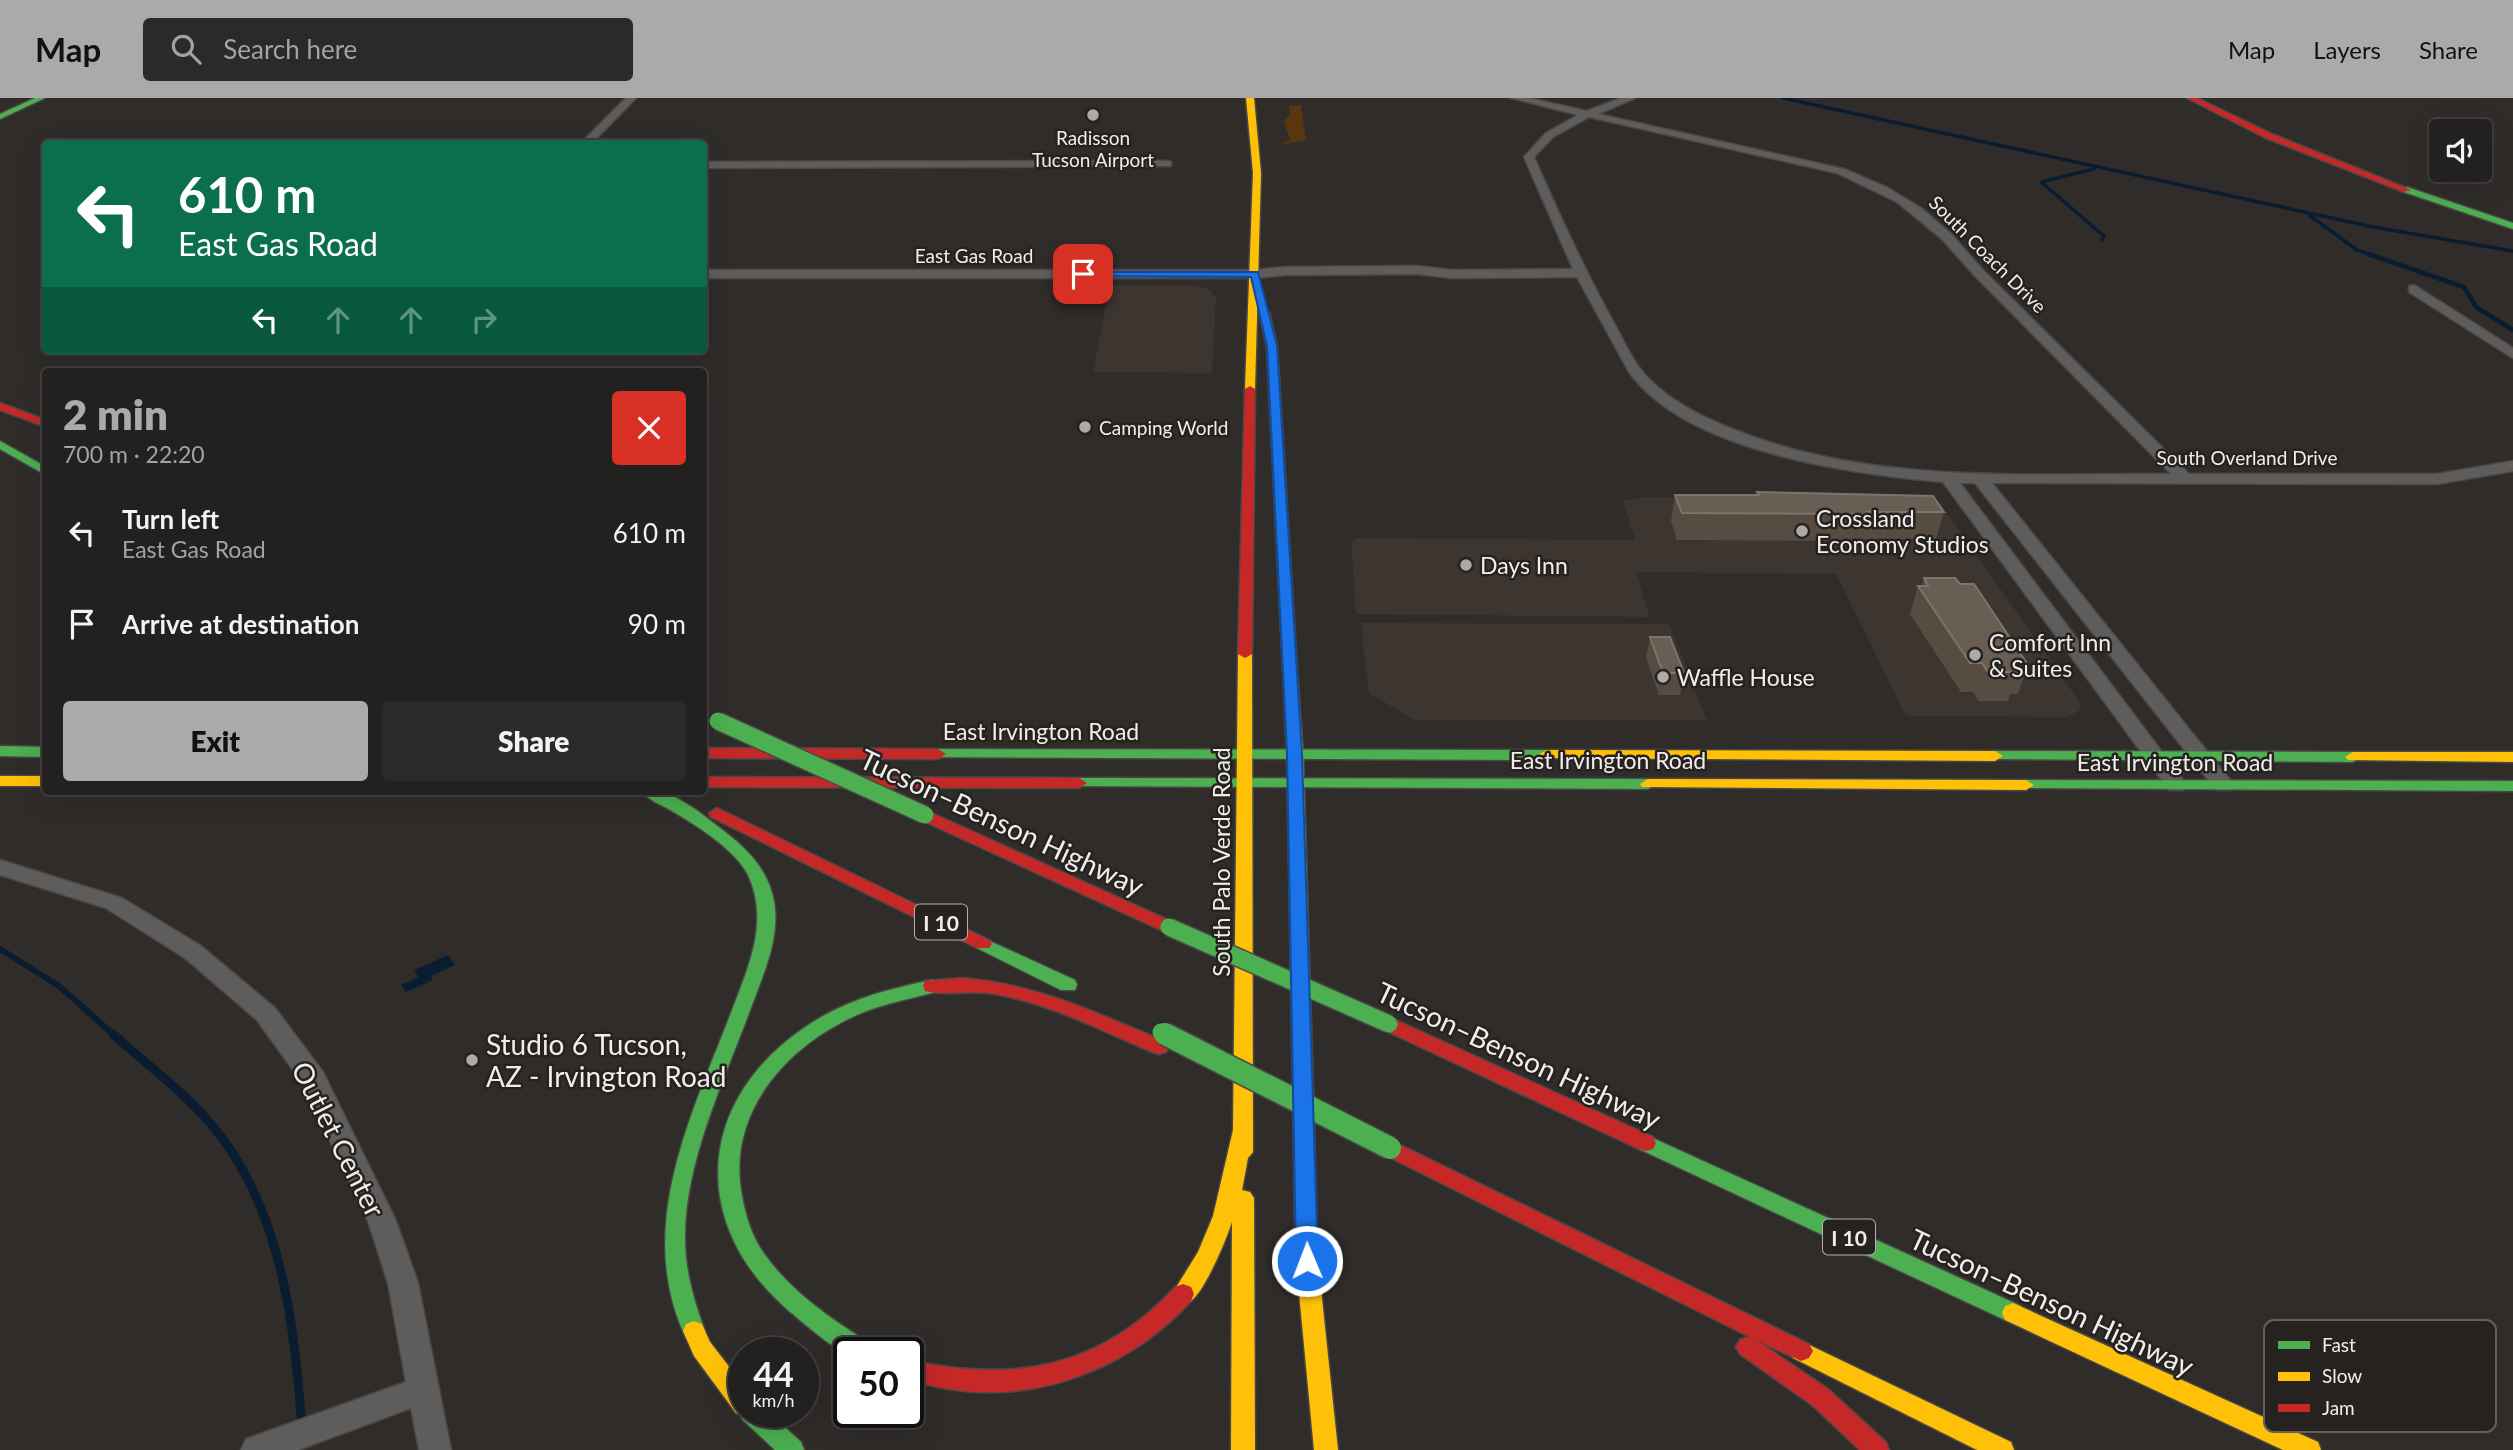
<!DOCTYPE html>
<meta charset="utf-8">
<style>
:root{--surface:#232120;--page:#2b2929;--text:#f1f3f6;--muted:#a3a3a5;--line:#403e3e;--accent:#acaaa8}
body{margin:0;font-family:Lato,sans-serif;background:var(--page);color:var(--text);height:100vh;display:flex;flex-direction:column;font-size:26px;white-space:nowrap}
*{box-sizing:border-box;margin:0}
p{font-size:23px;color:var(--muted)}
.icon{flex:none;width:38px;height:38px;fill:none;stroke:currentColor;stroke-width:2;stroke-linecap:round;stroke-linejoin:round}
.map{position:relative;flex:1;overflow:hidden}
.sheet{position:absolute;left:42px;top:270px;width:665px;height:427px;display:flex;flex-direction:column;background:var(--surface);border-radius:7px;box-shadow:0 7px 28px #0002,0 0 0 2px var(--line)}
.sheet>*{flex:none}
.guide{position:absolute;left:42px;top:42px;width:665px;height:214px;border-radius:7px;box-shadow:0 7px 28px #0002,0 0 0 2px var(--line);background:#0b6e4f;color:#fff;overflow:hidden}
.buttons{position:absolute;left:2429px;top:21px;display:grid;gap:14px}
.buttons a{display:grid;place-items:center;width:63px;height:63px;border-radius:7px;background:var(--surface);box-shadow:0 7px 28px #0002,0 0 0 2px var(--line);font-size:35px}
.speed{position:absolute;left:728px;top:1239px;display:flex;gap:14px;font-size:35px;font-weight:700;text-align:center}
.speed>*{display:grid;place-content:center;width:91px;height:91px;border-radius:50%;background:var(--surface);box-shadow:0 7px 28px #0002,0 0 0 2px var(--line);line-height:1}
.speed small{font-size:18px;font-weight:400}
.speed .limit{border:4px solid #111;border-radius:10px;background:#fff;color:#111}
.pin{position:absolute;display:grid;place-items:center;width:60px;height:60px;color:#fff;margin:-30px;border-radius:14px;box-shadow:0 4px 10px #0006}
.me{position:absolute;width:77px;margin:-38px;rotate:359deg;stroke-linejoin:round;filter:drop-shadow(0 0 5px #0008)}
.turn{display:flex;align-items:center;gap:24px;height:147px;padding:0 21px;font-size:32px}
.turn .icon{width:91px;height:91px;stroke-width:2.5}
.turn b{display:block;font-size:49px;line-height:60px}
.lanes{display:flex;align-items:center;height:66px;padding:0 21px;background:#0003;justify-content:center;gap:35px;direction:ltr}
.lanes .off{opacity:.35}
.round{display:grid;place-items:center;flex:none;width:74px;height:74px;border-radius:7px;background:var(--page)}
.head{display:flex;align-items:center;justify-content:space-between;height:119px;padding:0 21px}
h1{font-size:42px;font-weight:800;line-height:52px;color:var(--accent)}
.cta{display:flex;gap:14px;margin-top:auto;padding:14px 21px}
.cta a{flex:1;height:80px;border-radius:7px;background:var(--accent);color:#111;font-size:28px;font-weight:800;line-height:80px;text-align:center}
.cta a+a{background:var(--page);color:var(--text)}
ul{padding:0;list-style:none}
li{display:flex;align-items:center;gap:21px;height:91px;padding:0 21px}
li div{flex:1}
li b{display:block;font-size:26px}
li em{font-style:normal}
header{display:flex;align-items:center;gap:42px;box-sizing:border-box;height:98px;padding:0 35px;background:var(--accent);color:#111}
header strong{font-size:33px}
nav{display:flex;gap:38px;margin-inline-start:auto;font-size:24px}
.search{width:490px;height:63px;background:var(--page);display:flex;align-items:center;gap:18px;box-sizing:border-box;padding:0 24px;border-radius:7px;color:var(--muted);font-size:26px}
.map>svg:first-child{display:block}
</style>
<header>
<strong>Map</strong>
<div class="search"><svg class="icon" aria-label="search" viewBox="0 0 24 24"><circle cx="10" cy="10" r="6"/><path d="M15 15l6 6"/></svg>Search here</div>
<nav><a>Map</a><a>Layers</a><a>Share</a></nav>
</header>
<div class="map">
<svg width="2513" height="1352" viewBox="0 0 2513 1352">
<rect width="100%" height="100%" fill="#2f2c2a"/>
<g fill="#3d352f">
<polygon points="1110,187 1191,187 1208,191 1216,199 1212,275 1093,274"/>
<polygon points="1647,399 1929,401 1940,405 2081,606 2079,613 2068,619 1906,618 1836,476 1636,474 1650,519 1356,516 1351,443 1358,440 1635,442 1623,403"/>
<polygon points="1361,525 1669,526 1707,622 1414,622 1369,595"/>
</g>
<polygon fill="#5a360d" points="1301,7 1306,43 1280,46 1290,42 1284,23 1290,17 1289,8"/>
<polygon fill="#0a1d30" points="448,857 455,867 431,878 433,882 406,894 401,887 418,879 414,872"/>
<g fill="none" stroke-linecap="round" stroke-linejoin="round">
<g stroke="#0a1d30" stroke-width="3.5">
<polyline points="1783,0 2373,129 2513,153"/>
<polyline points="2094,71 2041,84 2104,138 2102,142"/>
<polyline points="2309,117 2357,152 2373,157"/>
</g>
<polyline stroke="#0a1d30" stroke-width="4.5" points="2368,156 2464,189 2476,209 2513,232"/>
<polyline stroke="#0a1d30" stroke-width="6" points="0,851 59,888 115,938"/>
<path stroke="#0a1d30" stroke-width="9" d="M113 936C147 967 186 995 215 1031 282 1113 294 1226 302 1329"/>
<defs>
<g id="street">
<polygon points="626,0 636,0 591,46 580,46"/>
<path d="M1511 0H1529L1587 13 1621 0H1635L1598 16 1844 71 1888 90 1921 110 1951 136 1982 171 2189 376H2437L2513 363V373L2437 386 1992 385 2230 682 2234 687 2230 692H2216L1975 385H1960L2183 682 2187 687 2183 692H2169L1943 384C1852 376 1686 354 1629 274L1577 179 1452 180 1417 176 1285 177 1255 180H704V172H1255L1285 169 1417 168 1452 172 1573 171 1524 59 1546 35 1578 17ZM1589 19 1837 75 1897 104 1942 141 1974 177 2171 376C2025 375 1873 387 1735 332 1704 320 1673 305 1649 281 1634 266 1625 245 1615 227 1585 173 1559 116 1534 59L1553 39Z"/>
<polygon points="1167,63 1171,64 1171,68 704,70 704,64"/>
<polygon points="2414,187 2513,250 2513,260 2409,194 2409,188"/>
<polygon points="0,762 122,800 201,848 275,910 323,974 396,1123 418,1185 451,1352 419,1352 411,1310 298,1352 241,1352 246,1341 406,1284 388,1185 368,1123 303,986 257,922 185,860 106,810 0,777"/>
</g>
<g id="fast">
<polygon points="35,0 45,0 0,21 0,16"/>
<polygon points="2407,89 2513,125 2513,131 2404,94 2403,92"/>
<polygon points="1264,211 1269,214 1277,248 1297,572 1290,576 1283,572 1267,248 1259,214"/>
<polygon points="0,343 46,369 46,377 0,351"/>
<polygon points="0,648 46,649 46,659 0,658"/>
<polygon points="938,651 1546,652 1554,657 1546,662 933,659 930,656"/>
<polygon points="1995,653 2353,654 2361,659 2353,664 1990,661 1987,658 1990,655"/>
<polygon points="1079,680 1648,681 1656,686 1648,691 1073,688 1071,685"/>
<polygon points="2026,682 2513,683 2513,693 2020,690 2018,687"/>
<path d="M641 693C647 693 656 692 662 694 681 700 701 715 716 727 741 746 763 764 772 795 783 833 765 872 752 907 726 978 684 1064 685 1141 685 1173 694 1203 705 1233L702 1240 694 1243 686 1240C634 1130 691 1019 731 915 748 870 770 824 748 777 736 752 696 727 672 713 662 707 648 702 641 693Z"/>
<polygon points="983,840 1075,882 1077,887 1075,892 1061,892 977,850 974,846 977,842"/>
<path d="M932 882 939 883 941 888 939 893C911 901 884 905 857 917 785 949 726 1016 742 1098 746 1120 752 1139 765 1157 793 1196 834 1223 874 1248L877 1255C869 1255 852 1257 848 1256 835 1253 799 1221 788 1212 689 1126 696 1004 804 930 842 903 887 891 932 882Z"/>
<polygon points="1303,986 1310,988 1313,993 1318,1181 1315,1188 1307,1190 1299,1188 1296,1181 1293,993 1296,988"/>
<polygon points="1646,1037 2021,1208 2024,1215 2021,1222 2013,1225 2005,1222 1639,1051 1636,1045 1639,1039"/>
<polygon points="743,1306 744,1314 768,1314 801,1344 804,1352 775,1352 743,1322 739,1314"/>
</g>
<g id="slow">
<polygon points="1246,0 1254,0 1261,75 1255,291 1250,294 1245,291 1253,75"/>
<path d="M1245 552 1252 556 1253 1054 1248 1060 1242 1092 1250 1094 1254 1100 1255 1352H1231L1232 1124C1226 1142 1206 1191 1191 1203 1186 1207 1180 1205 1175 1203L1172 1196 1198 1154 1213 1118 1233 1032 1238 556Z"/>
<polygon points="1290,568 1297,572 1303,656 1313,993 1310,998 1303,1000 1296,998 1293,993 1287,656 1283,572"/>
<polygon points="1546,652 1995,653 2003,658 1995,663 1541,660 1538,657"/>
<polygon points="2353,654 2513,654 2513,664 2348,662 2345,659"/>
<rect x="0" y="678" width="46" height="10"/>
<polygon points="1648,681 2026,682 2034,687 2026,692 1642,689 1640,686"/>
<polygon points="1307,1154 1315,1157 1318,1163 1338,1352 1314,1352 1296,1163 1299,1157"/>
<polygon points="2013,1205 2318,1344 2321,1352 2283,1352 2005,1222 2002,1215 2005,1208"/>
<polygon points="694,1223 702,1226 710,1244 744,1288 744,1314 752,1315 744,1318 736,1315 694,1258 683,1233 686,1226"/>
<polygon points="1801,1243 2011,1344 2014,1352 1977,1352 1793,1260 1789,1253 1793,1246"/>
</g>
<g id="jam">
<polygon points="2187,0 2197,0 2272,36 2411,92 2404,94 2266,40"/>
<polygon points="1250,288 1255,291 1252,556 1245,560 1238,556 1245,291"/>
<polygon points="0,305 46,322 46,329 0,312"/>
<polygon points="704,650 938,651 946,656 938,661 704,660"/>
<polygon points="704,679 1079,680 1087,685 1079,690 704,689"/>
<polygon points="717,710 989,842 992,846 989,850 977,850 711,719 709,715"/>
<polygon points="925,712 1175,825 1178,829 1175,833 1163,833 919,721 917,717"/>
<path d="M963 880C1036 886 1099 916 1166 944L1169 949 1166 954 1159 956 1152 954C1101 932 1050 906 995 896 973 892 944 898 925 893L923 888 925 883Z"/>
<polygon points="1389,919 1653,1039 1656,1045 1653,1051 1646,1053 1639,1051 1382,931 1380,926 1382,921"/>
<polygon points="1390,1042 1809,1246 1813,1253 1809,1260 1801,1263 1756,1242 1828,1291 1886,1344 1889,1352 1860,1352 1812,1307 1740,1256 1736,1249 1740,1242 1748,1239 1756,1242 1383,1056 1380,1050 1383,1044"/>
<path d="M1183 1186 1191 1189 1194 1196 1191 1203C1138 1262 1057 1298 977 1294 954 1293 931 1288 908 1282V1262C1013 1285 1100 1271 1175 1189Z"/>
</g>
</defs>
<use href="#street" stroke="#4a4847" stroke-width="3"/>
<use href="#fast" stroke="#4a4847" stroke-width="3"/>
<use href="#slow" stroke="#4a4847" stroke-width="3"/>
<use href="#jam" stroke="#4a4847" stroke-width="3"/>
<use href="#street" fill="#5e5d5c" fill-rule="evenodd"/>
<use href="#fast" fill="#4caf50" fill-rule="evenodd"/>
<use href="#slow" fill="#ffc107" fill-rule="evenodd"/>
<use href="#jam" fill="#c62828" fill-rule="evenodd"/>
<defs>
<g id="fast-bridge-far1">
<polyline points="718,623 925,717"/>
<polyline points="1169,829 1389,926"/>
<polyline points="1161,934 1168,938"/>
</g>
<polyline id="fast-bridge" points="1165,936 1390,1050"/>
</defs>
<use href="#fast-bridge-far1" stroke="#4a4847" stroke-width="20" stroke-linecap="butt"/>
<use href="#fast-bridge" stroke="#4a4847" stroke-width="25" stroke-linecap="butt"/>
<use href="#fast-bridge-far1" stroke="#4caf50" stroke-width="17"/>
<use href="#fast-bridge" stroke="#4caf50" stroke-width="22"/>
</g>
<g fill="#574c41">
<polygon points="1757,394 1944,414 1936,441 1862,441 1862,443 1677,442 1671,423 1675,397 1757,397"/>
<polygon points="1924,480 1960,486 2028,567 2018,596 2010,596 2008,603 1979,603 1973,594 1961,594 1910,516 1918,488 1922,488"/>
<polygon points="1650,539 1684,575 1680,597 1659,597 1646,560"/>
</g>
<g fill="#685e53" stroke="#7d746b" stroke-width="2">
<polygon points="1757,394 1933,398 1944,414 1867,414 1868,416 1682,415 1675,397 1759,397"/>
<polygon points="1924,480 1955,480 1960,486 1974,486 2028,567 2013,567 2017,574 1988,574 1982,565 1970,565 1918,488 1928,488"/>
<polygon points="1650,539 1670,539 1684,575 1663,575"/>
</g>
<polygon fill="#1a73e8" stroke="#114b97" stroke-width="2" points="1083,174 1258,174 1277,248 1302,656 1318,1163 1315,1170 1307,1173 1299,1170 1296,1163 1287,656 1267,248 1251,179 1079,178 1078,176"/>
<g fill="#acaaa8" stroke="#262220" stroke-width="2.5">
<circle cx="1093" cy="17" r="7"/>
<circle cx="1085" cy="329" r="7"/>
<circle cx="1802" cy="433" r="7"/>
<circle cx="1466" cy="467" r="7"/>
<circle cx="1975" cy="557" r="7"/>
<circle cx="1663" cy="579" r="7"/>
<circle cx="472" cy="962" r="7"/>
</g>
<g text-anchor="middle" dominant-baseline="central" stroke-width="5" stroke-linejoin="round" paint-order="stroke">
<g font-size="19" fill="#f0eeec" stroke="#262220">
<text x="1093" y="39">Radisson<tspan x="1093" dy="22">Tucson Airport</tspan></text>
<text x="1099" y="329" text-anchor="start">Camping World</text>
</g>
<g font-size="19" fill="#f0eeec" stroke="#262220">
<text transform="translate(1988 156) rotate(45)">South Coach Drive</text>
<text x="974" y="157">East Gas Road</text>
<text x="2247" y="359">South Overland Drive</text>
</g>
<g fill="#262220" stroke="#b3b1af" stroke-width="2">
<rect x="915" y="806.5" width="52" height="35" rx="5"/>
<rect x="1823" y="1121.5" width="52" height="35" rx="5"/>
</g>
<g font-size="21" font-weight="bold" fill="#f0eeec">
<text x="941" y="824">I 10</text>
<text x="1849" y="1139">I 10</text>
</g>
<g font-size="23" fill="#f0eeec" stroke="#262220" text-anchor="start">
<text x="1816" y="420">Crossland<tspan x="1816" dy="26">Economy Studios</tspan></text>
<text x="1480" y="467">Days Inn</text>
<text x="1989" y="544">Comfort Inn<tspan x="1989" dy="26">&amp; Suites</tspan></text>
<text x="1677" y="579">Waffle House</text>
</g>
<g font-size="23" fill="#f0eeec" stroke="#262220">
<text x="1041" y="633">East Irvington Road</text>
<text x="1608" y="662">East Irvington Road</text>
<text x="2175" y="664">East Irvington Road</text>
<text transform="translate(1221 764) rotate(-90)">South Palo Verde Road</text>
</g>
<g font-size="28" fill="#f0eeec" stroke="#262220">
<text transform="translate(1002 724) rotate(25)">Tucson–Benson Highway</text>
<text transform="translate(1519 957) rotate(25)">Tucson–Benson Highway</text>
<text transform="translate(339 1041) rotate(63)">Outlet Center</text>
<text transform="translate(2052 1204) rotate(25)">Tucson–Benson Highway</text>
</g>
<g font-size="28" fill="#f0eeec" stroke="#262220" text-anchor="start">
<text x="486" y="946">Studio 6 Tucson,<tspan x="486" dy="32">AZ - Irvington Road</tspan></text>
</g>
</g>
<rect x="2264" y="1222" width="232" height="112" rx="10" fill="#262220" stroke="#635f5d" stroke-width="2"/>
<rect x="2278" y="1243" width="32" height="8" fill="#4caf50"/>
<rect x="2278" y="1274" width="32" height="9" fill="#ffc107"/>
<rect x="2278" y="1306" width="32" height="8" fill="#c62828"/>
<g font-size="19" fill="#f0eeec">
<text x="2322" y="1254">Fast</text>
<text x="2322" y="1285">Slow</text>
<text x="2322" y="1317">Jam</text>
</g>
</svg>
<div class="buttons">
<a><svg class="icon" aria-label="sound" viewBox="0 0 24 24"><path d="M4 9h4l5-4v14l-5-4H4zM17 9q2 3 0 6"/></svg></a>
</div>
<div class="speed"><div>44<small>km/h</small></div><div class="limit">50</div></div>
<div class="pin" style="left:1083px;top:176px;background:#d93025"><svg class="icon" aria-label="arrive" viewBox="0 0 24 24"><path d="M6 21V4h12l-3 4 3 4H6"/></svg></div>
<svg class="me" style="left:1307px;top:1163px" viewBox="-20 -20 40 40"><circle r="17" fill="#1a73e8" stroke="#fff" stroke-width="3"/><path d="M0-11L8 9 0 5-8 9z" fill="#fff"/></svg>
<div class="guide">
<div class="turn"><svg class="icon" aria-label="left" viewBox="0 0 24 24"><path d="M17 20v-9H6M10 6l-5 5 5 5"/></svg><div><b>610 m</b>East Gas Road</div></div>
<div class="lanes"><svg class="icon" aria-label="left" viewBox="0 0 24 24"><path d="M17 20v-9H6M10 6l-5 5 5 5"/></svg><svg class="icon off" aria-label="ahead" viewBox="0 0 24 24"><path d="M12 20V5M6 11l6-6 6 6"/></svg><svg class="icon off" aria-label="ahead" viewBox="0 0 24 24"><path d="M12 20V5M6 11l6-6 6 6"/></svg><svg class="icon off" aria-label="right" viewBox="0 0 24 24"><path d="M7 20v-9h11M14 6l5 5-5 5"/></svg></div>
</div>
<section class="sheet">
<div class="head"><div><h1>2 min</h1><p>700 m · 22:20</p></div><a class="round" style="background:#d93025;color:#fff"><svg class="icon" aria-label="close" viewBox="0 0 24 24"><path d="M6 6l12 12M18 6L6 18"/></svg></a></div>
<ul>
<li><svg class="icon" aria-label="left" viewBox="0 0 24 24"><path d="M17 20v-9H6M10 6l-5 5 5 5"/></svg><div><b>Turn left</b><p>East Gas Road</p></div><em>610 m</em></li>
<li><svg class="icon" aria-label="arrive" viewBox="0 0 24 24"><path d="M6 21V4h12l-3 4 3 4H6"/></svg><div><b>Arrive at destination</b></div><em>90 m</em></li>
</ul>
<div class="cta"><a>Exit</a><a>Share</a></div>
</section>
</div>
